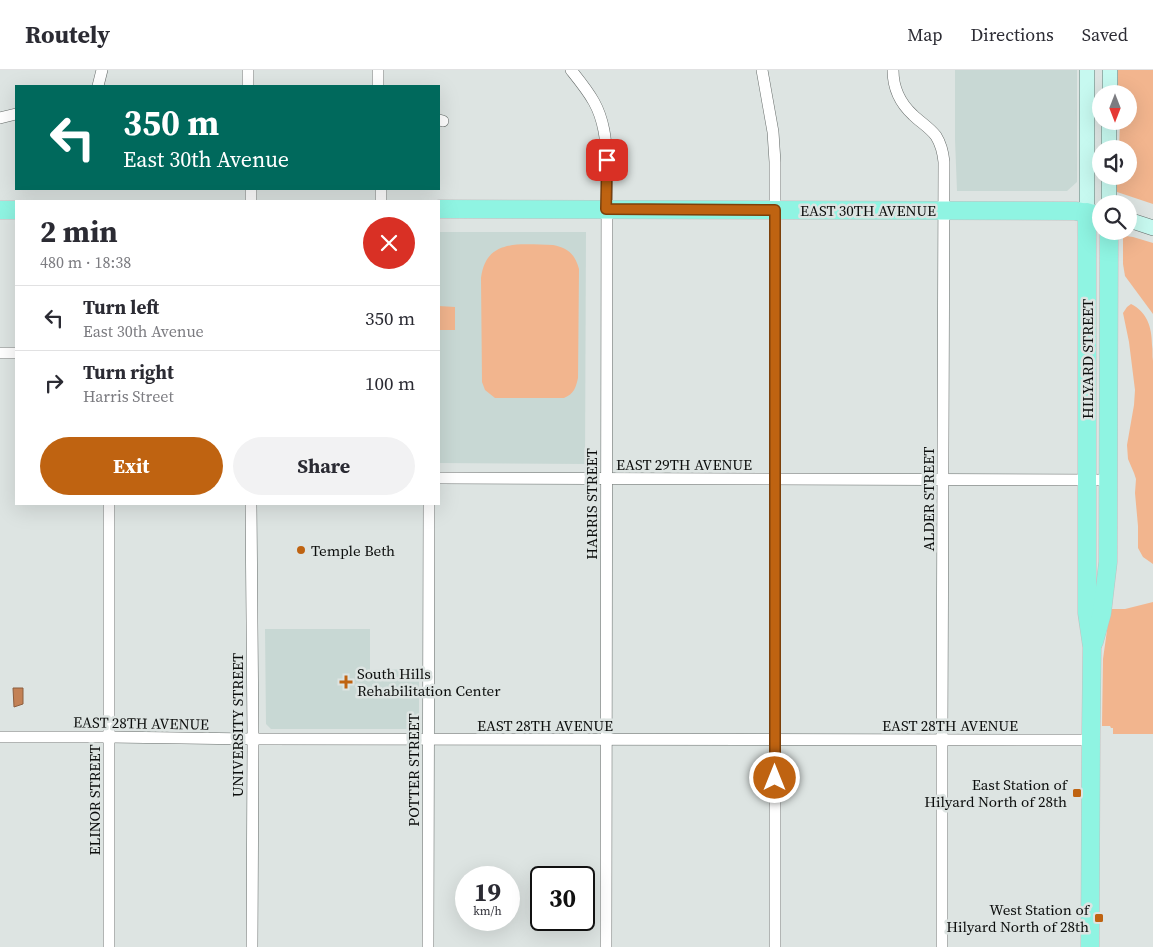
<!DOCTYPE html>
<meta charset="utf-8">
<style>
:root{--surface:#fff;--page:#f2f2f3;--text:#2b2b33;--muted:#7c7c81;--line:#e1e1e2;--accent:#bf6311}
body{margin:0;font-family:"Source Serif 4",serif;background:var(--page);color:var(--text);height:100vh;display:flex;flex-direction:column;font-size:19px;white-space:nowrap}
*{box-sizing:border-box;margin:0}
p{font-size:16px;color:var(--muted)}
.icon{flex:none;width:28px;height:28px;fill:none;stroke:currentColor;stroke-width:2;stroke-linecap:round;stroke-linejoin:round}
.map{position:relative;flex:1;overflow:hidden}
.panel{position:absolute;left:15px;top:130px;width:425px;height:305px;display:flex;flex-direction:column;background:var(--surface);border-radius:0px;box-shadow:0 5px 20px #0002}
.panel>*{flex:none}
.top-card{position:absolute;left:15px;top:15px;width:425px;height:105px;border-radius:0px;box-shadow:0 5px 20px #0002;background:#00695c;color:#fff;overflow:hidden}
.needle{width:32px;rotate:180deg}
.controls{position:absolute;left:1092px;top:15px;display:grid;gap:10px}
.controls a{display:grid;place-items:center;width:45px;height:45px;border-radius:50%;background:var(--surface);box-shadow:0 5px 20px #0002;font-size:25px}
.speed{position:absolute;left:455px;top:796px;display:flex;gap:10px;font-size:25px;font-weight:700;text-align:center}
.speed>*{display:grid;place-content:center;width:65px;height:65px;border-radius:50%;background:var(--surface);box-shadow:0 5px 20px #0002;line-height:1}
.speed small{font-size:12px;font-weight:400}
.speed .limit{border:2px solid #111;border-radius:8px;background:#fff;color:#111}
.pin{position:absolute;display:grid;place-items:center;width:42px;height:42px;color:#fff;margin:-21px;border-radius:10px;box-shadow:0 2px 8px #0006}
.me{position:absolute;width:55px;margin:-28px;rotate:0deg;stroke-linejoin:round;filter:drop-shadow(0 0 4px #0008)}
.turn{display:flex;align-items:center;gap:18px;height:105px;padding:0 25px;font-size:22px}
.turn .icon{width:65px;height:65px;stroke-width:2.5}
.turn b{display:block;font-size:35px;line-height:42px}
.round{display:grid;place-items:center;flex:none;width:52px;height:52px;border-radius:26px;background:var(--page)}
.summary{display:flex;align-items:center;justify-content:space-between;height:85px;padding:0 25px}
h1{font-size:30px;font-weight:700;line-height:38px}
.primary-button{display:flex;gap:10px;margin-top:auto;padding:10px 25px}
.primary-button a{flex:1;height:58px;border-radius:30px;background:var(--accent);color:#fff;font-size:20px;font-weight:700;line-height:58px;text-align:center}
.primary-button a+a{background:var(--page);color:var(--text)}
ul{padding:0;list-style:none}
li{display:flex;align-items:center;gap:15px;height:65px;padding:0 25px;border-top:1px solid var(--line)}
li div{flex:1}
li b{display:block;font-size:19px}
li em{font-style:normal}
header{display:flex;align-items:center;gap:30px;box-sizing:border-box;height:70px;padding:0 25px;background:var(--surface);border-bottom:1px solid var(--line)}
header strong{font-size:24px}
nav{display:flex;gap:28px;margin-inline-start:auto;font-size:18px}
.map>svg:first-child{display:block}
</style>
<header>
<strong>Routely</strong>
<nav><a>Map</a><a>Directions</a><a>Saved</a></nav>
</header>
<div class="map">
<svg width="1153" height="877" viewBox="0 0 1153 877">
<rect width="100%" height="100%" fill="#dde4e2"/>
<g fill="#c8d8d4">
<polygon points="955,0 1077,0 1077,112 1067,121 957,121 955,70"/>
<polygon points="439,162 586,162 585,394 439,393"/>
<polygon points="265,559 370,559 370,600 419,599 419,656 416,659 271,659 266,654"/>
</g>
<g fill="#f2b58e">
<polygon points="1117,0 1153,0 1153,134 1117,122 1115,117 1115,106 1129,106 1129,79 1119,79 1120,51 1129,51 1129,24 1118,24"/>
<polygon points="1126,166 1133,167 1153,173 1153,244 1125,206 1123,194 1123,167"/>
<path d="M553 175C568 178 575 184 579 199L578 308C576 317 574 324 564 328H495L485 320 482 312 481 208C486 167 522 175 553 175Z"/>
<path d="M1131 234C1147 242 1152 257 1152 275 1153 280 1152 286 1153 291V494L1143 487 1138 478V456L1135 423 1136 409 1134 403 1128 389 1127 375 1134 335 1135 320 1129 272 1123 243 1127 237Z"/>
<polygon points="439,236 455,237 455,260 439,260"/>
<polygon points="1153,532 1153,664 1113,664 1113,658 1111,658 1110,656 1102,656 1103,589 1110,539 1125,539"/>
</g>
<polygon fill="#c38155" stroke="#8c5e3f" points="13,618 23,618 23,634 14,637"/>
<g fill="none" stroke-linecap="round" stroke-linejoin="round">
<defs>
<g id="street">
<polyline points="248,0 248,16"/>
<polyline points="378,0 378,16"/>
<path d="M571 0C579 10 588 21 594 32 604 50 606 70 607 90L606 877"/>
<polyline points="762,0 773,62 775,92 775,877"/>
<path d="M893 0C893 18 900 33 913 45 920 52 929 57 936 66 941 74 943 82 944 92L942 670V877"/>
<polyline points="98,16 102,0"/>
<polyline points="0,48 16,44"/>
<polyline points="439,50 443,51"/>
<polyline points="251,119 251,131"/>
<polyline points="381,119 381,131"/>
<polyline points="0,283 16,283"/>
<polyline points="439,408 1109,410"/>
<polyline points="109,434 109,877"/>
<polyline points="251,434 253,669 252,877"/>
<polyline points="0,667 109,667 253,669 1091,670"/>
<polyline points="428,877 429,434"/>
</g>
<g id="secondary">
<polyline points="1110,24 1110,0"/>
<polyline points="1109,79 1109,51"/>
<polyline points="1109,134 1109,106"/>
<polyline points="1087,142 1087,0"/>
<polyline points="1129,150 1153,158"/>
</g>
<g id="primary">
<polyline points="439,139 1075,141 1101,145"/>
<polyline points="0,140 16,140"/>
<polyline points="1087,142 1087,543 1092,577 1091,660 1090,877"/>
<polyline points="1094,572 1102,543 1108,492 1109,161"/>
</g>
</defs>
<use href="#street" stroke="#646a68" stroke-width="12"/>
<use href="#secondary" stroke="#646a68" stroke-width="16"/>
<use href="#primary" stroke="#c0c0c0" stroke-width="19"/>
<use href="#street" stroke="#fff" stroke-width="11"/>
<use href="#secondary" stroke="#c7f9f0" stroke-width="15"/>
<use href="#primary" stroke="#8ff4e2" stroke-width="18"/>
</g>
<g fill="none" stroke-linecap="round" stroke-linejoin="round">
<defs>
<polyline id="route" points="607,90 606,139 775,140 775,708"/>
</defs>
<use href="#route" stroke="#7c400b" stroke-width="12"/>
<use href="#route" stroke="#bf6311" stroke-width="9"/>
</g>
<g fill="#bf6311" stroke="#dde4e2" stroke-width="2">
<circle cx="301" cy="480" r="5"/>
<path d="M343.5 604.5h5v5h5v5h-5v5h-5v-5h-5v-5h5z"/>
<rect x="1072" y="718" width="10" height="10" rx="2.5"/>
<rect x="1094" y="843" width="10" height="10" rx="2.5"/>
</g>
<g text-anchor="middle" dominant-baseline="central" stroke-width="5" stroke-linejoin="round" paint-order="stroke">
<g font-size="15" fill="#0b0d0c" stroke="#dde4e2">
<text x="868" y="140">EAST 30TH AVENUE</text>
<text transform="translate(1087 289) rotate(-90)">HILYARD STREET</text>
<text x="684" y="394">EAST 29TH AVENUE</text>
<text transform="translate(928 429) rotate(-90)">ALDER STREET</text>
<text transform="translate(591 434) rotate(-90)">HARRIS STREET</text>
<text transform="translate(141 653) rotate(1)">EAST 28TH AVENUE</text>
<text transform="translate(237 655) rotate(-90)">UNIVERSITY STREET</text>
<text x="545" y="655">EAST 28TH AVENUE</text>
<text x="950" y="655">EAST 28TH AVENUE</text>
<text transform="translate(413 700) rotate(-90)">POTTER STREET</text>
<text transform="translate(94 730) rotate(-90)">ELINOR STREET</text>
</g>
<g font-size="15" fill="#0b0d0c" stroke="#dde4e2" text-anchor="start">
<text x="311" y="480">Temple Beth</text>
<text x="357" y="603">South Hills<tspan x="357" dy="17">Rehabilitation Center</tspan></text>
<text x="1067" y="714" text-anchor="end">East Station of<tspan x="1067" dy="17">Hilyard North of 28th</tspan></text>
<text x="1089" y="839" text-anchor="end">West Station of<tspan x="1089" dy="17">Hilyard North of 28th</tspan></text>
</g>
</g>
</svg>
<div class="controls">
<a><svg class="needle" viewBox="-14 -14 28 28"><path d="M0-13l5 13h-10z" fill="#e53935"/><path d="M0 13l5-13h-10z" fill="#7c7c81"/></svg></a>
<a><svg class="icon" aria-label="sound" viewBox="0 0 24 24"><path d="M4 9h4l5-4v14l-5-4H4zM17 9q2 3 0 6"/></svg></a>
<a><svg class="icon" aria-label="search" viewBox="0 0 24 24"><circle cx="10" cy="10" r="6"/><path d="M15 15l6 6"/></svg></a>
</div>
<div class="speed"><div>19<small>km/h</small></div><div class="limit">30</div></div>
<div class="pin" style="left:607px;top:90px;background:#d93025"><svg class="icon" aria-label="arrive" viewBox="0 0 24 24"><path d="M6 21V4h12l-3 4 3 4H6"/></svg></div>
<svg class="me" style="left:775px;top:708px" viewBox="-20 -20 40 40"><circle r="17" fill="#bf6311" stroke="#fff" stroke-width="3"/><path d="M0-11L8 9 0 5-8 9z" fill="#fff"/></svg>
<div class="top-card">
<div class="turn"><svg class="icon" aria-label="left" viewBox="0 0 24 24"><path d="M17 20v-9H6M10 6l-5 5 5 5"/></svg><div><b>350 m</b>East 30th Avenue</div></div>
</div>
<section class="panel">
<div class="summary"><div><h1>2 min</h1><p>480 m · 18:38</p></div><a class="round" style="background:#d93025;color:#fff"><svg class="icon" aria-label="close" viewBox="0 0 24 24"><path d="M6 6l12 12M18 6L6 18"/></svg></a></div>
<ul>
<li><svg class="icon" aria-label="left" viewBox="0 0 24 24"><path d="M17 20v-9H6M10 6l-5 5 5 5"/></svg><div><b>Turn left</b><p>East 30th Avenue</p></div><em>350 m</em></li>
<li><svg class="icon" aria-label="right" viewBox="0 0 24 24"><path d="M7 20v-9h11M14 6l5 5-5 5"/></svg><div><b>Turn right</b><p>Harris Street</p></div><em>100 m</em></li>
</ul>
<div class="primary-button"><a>Exit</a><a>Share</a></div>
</section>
</div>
